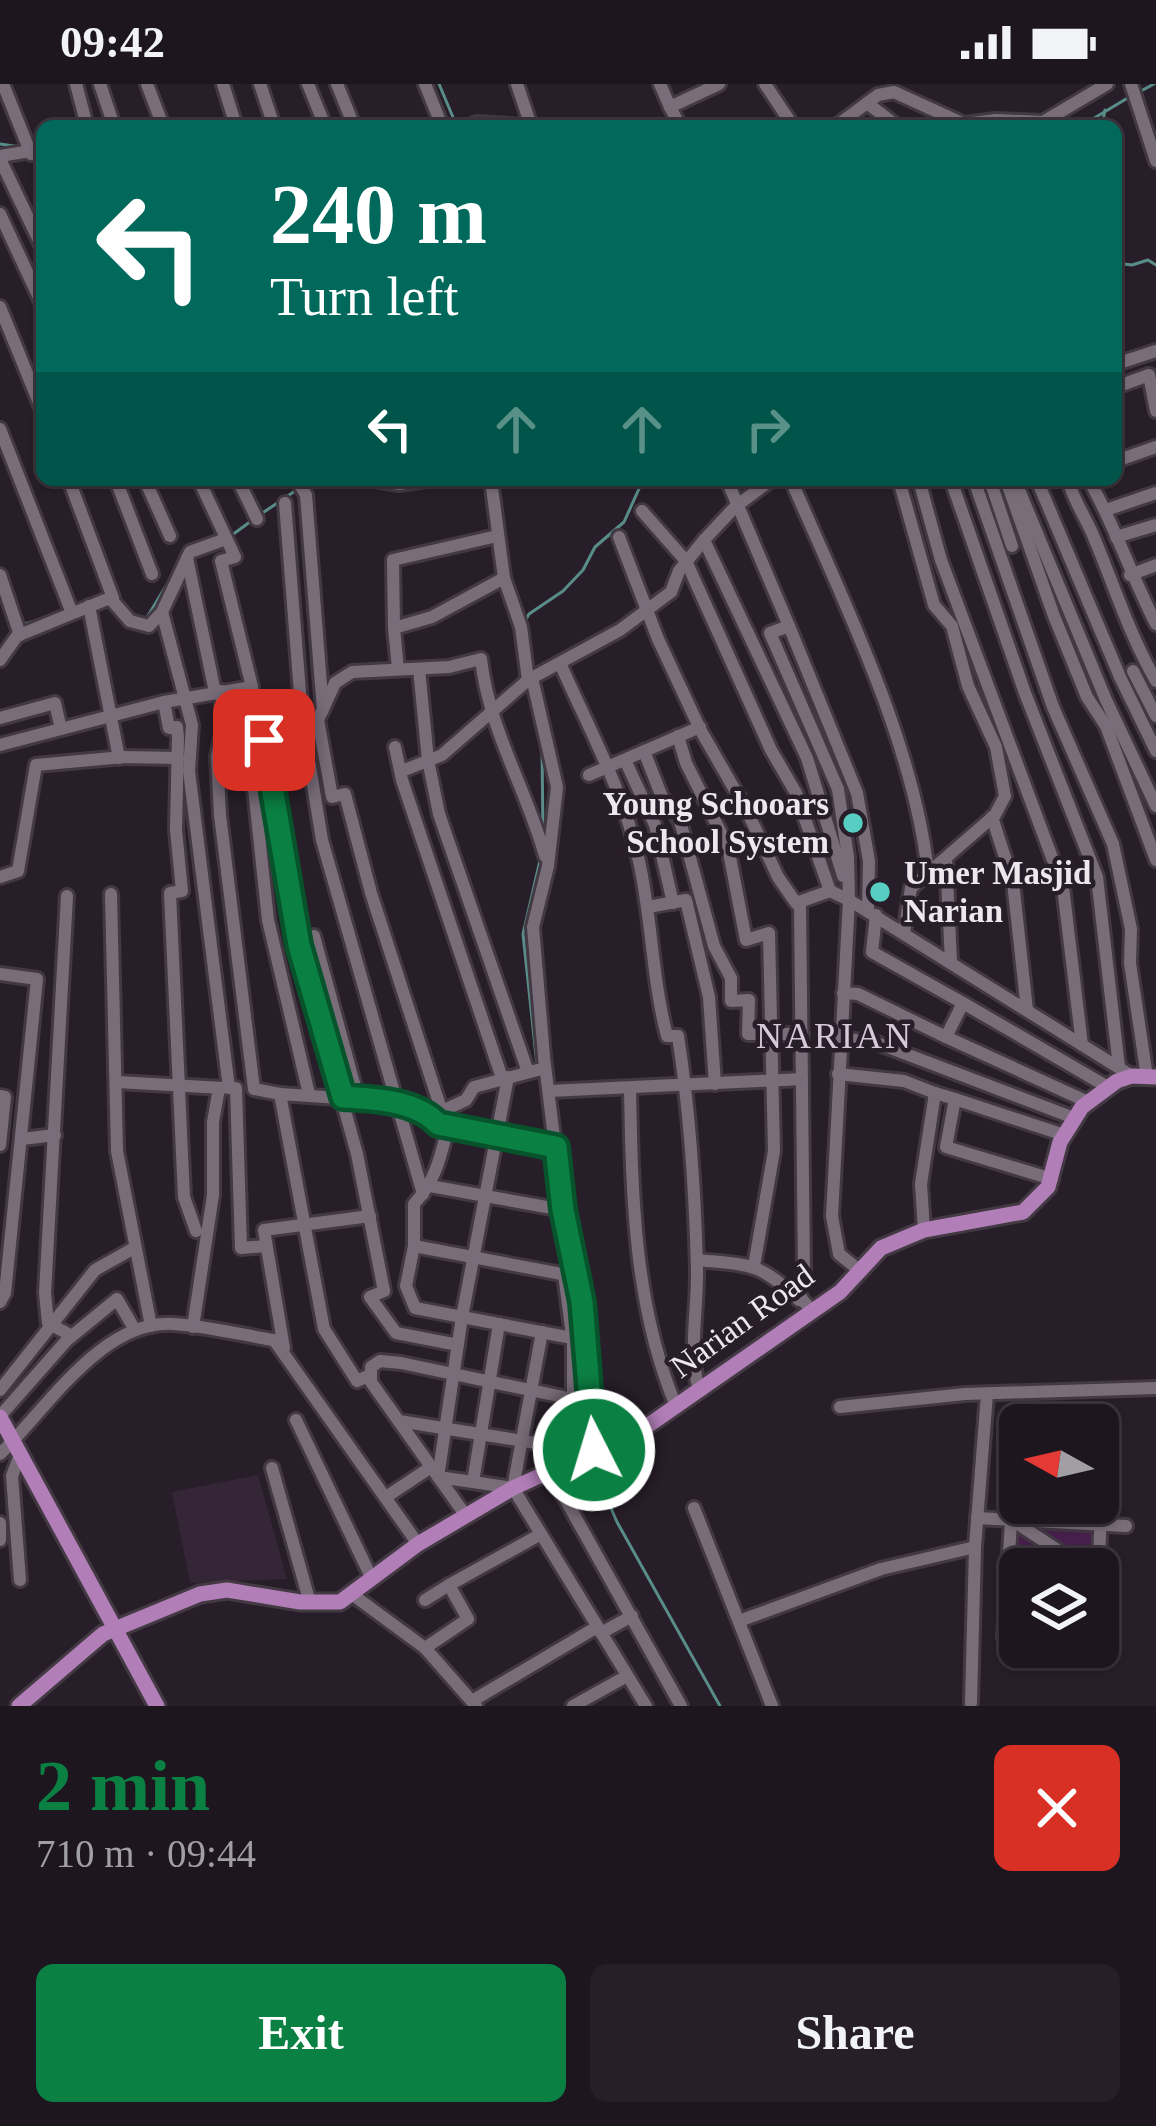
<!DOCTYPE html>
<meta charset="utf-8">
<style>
:root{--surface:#1e161f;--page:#261f28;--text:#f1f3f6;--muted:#a19fa4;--line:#3c353d;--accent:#0b8043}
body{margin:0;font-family:Georgia,serif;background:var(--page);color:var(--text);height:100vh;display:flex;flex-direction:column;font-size:45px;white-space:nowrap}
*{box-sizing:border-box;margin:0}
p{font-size:39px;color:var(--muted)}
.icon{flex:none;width:66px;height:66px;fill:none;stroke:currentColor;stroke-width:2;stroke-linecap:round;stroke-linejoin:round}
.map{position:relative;height:1622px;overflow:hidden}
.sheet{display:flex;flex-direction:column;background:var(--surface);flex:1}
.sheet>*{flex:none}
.hud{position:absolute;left:36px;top:36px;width:1086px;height:366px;border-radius:18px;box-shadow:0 3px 9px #0004,0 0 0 3px var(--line);background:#00695c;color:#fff;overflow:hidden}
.needle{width:78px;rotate:278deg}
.controls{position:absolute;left:999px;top:1320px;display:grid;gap:24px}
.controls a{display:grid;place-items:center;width:120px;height:120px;border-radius:18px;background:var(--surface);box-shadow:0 3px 9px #0004,0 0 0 3px var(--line);font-size:60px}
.pin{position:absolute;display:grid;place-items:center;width:102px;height:102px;color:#fff;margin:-51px;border-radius:24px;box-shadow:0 6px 18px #0006}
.me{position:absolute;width:132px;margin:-66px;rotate:355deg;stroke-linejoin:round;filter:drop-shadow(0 0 9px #0008)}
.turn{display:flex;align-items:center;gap:42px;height:252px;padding:0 36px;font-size:54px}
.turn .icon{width:156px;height:156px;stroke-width:2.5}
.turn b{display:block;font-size:84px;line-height:102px}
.lanes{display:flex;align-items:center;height:114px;padding:0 36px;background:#0003;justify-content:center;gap:60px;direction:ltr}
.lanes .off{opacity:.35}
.round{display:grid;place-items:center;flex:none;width:126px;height:126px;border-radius:18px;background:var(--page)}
.summary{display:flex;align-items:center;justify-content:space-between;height:204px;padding:0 36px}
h1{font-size:72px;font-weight:700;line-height:90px;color:var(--accent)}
.button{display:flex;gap:24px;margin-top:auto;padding:24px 36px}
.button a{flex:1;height:138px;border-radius:18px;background:var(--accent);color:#fff;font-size:48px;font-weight:700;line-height:138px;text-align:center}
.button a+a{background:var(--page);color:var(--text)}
.status{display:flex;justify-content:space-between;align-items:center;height:84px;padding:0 60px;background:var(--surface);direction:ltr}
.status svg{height:33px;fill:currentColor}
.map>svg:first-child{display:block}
</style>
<div class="status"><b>09:42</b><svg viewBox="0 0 49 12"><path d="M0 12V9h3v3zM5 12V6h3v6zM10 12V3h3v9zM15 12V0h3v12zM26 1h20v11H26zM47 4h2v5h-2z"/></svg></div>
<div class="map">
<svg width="1156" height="1622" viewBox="0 0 1156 1622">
<rect width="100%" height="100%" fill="#281e29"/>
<polygon fill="#342636" points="258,1391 287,1495 190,1499 172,1408"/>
<path fill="#471f4c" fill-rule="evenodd" d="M1015 1332 1102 1336 1095 1485H1020V1528L1007 1527ZM1020 1341H1098V1419H1020Z"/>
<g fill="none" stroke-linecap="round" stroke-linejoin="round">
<g stroke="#588d89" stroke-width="3">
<polyline points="439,0 455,38 447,42"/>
<polyline points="1139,8 1154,0"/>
<polyline points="897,16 943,37"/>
<polyline points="1081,42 1131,12"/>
<polyline points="1102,42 1105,26"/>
<polyline points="0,60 21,63"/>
<polyline points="1116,179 1132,181 1148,176 1156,181"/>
<polyline points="261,430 298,405"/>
<polyline points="232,451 254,435"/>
<polyline points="146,535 175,487"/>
<polyline points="525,537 529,530 563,507 583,486 595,463 624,438 643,396"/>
<polyline points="21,541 46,534"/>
<polyline points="542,664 543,750"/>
<polyline points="537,981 523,850 541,772"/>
<polyline points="584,1311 585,1357"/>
<polyline points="593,1383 617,1438 720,1622"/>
</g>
<defs>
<g id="minor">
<polyline points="3,0 31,70"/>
<polyline points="76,0 87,42"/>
<polyline points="100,0 114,42"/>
<polyline points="147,0 163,42"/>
<polyline points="223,0 236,42"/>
<polyline points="260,0 274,42"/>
<polyline points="308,0 325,42"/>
<polyline points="337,0 354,42"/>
<polyline points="425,0 442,42"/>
<polyline points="517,0 531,42"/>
<polyline points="660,0 670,23"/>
<polyline points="765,0 793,42"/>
<polyline points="1131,0 1156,77"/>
<polyline points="867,19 897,42"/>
<polyline points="469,42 477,39 525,42"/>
<polyline points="680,42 670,23 719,0"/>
<polyline points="836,42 878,11 894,8 964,40 996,36 1043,38 1107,0"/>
<polyline points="0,72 42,65"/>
<polyline points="0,75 42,163"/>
<polyline points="0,130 42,220"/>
<polyline points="0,223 42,326"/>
<polyline points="1116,280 1156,267"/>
<polyline points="1116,303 1149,291 1156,327"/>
<polyline points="0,345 72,529"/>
<polyline points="1116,377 1156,363"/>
<polyline points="69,396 113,514"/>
<polyline points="116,396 152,490"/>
<polyline points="145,396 170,452"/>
<polyline points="238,396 257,435"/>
<polyline points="297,396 306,411 323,626"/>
<polyline points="374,396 399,400 427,396"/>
<polyline points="516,396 547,396"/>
<polyline points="727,396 789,542"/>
<path d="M791 396C843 516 914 659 928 789"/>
<polyline points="899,396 934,521 952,542 968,602 996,663 1005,712 995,731 911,804 904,849"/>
<polyline points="919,396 941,476 1063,803 1082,961"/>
<polyline points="951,396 1025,609 1097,793 1119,983"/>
<polyline points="974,396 1053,623 1113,760 1131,845 1130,879 1147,993"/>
<polyline points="990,396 1012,462"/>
<polyline points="1006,396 1054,532 1087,613 1106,642 1156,776"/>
<polyline points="1015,396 1106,616 1156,722"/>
<polyline points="1037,396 1120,593 1156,667"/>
<path d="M1068 396C1074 418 1087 435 1095 456 1115 504 1130 552 1156 597"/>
<path d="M1089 396C1115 442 1132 493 1156 540"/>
<polyline points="285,419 302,634 322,756 423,1110"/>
<polyline points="1106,426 1156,409"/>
<polyline points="642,427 686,477 771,666 796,709 830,807"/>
<polyline points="619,453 658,555 701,647 747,727 778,793 796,819 830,807 849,816 1132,992"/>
<polyline points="1116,453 1156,441"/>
<polyline points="704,456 807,674 843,792"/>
<polyline points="187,474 215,608"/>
<polyline points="0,491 20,551"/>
<polyline points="1130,491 1156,481"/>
<polyline points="504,494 521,543 528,596"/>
<polyline points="89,522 119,674"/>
<polyline points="162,528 192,641 189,687 229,1004"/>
<polyline points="394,544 393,476 497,452"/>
<polyline points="0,576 17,552 110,514 130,537 149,542 162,528 190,468 226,455"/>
<path d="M560 579C588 643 624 708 639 777 652 835 652 895 667 952H678C690 1029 695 1107 697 1185 698 1225 688 1268 699 1306"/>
<polyline points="398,585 394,544 432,533 504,494 491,396"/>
<polyline points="419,585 428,676 439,730 528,988"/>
<polyline points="1133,587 1156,632"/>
<polyline points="221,607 224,642"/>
<polyline points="164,618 169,644 177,643 178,653 176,746 182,807 170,809 184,1113 196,1147"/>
<polyline points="270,633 272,653 264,656 299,861 357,1070 384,1207 370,1213 396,1249 458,1261"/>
<polyline points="0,634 55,619 61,645"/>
<polyline points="318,636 332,713 345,710 371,809 442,1028"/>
<polyline points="247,639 268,836 309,1010"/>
<polyline points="678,652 686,679 728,763 746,856 769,849 774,1067 754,1182"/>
<polyline points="0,661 164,618 252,603 221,477 235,473 199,396"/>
<polyline points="395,663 402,696 502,994"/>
<polyline points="644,667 662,713 680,737 714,862 731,894 731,917 749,916 748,950 802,950"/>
<polyline points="625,676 655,741 673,819"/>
<polyline points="402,687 442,671 528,596 620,546 671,508 679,487 704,456 735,423 771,396"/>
<polyline points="589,691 700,643"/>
<polyline points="992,733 1013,798 1027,926"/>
<polyline points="946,774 951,878"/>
<polyline points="0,793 18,787 36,681 123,673 178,674"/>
<polyline points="111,810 117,1067 151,1242"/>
<polyline points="67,812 45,1209 48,1239 72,1252"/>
<path d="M800 820 804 1189C796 1208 798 1215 814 1227"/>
<polyline points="648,823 686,816 709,913 715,1000"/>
<polyline points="876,831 872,868 963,919"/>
<polyline points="314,852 358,1014"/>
<polyline points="0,890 37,895 5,1209 0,1218"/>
<polyline points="843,909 858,910 946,953"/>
<polyline points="840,954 877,959 1074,1034"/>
<polyline points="545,981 563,1126 582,1218 594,1366"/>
<polyline points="838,990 904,997 935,1009"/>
<polyline points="508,993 462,1233 572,1254"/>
<polyline points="117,998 223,1004"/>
<polyline points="236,1004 241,1164 266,1162"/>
<path d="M630 1005C632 1112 634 1222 676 1322"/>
<polyline points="549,1007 802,995"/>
<path d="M280 1010 254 1005 220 731 217 672 224 642 270 633 318 636 335 599 352 588 449 583 481 575C489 646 526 704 545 772"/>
<polyline points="0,1012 5,1013 0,1061"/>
<polyline points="1088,1018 946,953 963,919 1106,1002"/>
<path d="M431 1032 446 1051C439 1079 434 1098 414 1120V1162L406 1202 415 1224 462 1233 438 1393 473 1398 499 1240"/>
<polyline points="438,1040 556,1063"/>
<polyline points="22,1055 55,1051"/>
<polyline points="1052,1095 946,1063 955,1015 1064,1051"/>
<polyline points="430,1102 563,1126"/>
<polyline points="924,1146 921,1100 935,1009 955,1015"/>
<polyline points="414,1162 572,1192"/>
<path d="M697 1176C749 1181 760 1178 799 1216"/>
<polyline points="859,1186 839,1170 832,1132 849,816 848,773 838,705 770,549 789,542 857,709 869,777 868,826"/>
<polyline points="564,1190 573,1259 573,1375"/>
<polyline points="193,1243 213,1111 213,1038 219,1004"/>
<polyline points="542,1248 513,1404 646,1622"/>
<polyline points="284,1264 264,1146 370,1132"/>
<polyline points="370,1291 357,1297 324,1245 280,1010 399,1018 431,1032 466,1016 474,1003 545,984 533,843 548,782 557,703 532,594"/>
<polyline points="0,1306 95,1186 134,1164"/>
<polyline points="840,1323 965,1310 1156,1304"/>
<polyline points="0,1332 67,1256 117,1215 135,1246"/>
<polyline points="296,1336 372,1495"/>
<polyline points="399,1337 573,1365"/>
<path d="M0 1370C47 1325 101 1236 173 1240 207 1242 241 1251 274 1256L418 1460"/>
<polyline points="272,1384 310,1519"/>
<polyline points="549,1386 681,1622"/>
<polyline points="473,1398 513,1404"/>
<polyline points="386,1413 431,1383"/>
<polyline points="694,1424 772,1622"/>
<polyline points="466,1432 371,1298 371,1283 380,1277 401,1279 573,1315"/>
<polyline points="977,1434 1126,1442"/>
<polyline points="1012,1435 1043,1419"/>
<polyline points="1012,1436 1086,1485"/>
<polyline points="0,1439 0,1456"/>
<polyline points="20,1496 12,1392 20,1371"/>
<polyline points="353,1511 425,1564 476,1622"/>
<polyline points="425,1516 449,1501"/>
<polyline points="739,1537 881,1485 975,1463"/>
<polyline points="601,1549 632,1532"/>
<polyline points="1004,1553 1017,1338 1105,1340 1098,1495"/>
<polyline points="425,1564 468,1535 449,1501 541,1450"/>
<polyline points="472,1617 597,1543"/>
<polyline points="971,1619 975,1463 987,1310"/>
<polyline points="573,1622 627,1592"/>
</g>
<g id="major">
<polyline points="0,1333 157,1622"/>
<polyline points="19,1622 103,1550 200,1510 227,1506 300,1518 340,1518 418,1460 513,1404 643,1345 840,1208 881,1164 924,1146 1023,1128 1048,1103 1060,1058 1082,1023 1117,997 1132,992 1156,993"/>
</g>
</defs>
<use href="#minor" stroke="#423942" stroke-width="18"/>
<use href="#major" stroke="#423942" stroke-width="21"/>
<use href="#minor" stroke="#796d7a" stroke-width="12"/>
<use href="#major" stroke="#b17eb7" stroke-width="15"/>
</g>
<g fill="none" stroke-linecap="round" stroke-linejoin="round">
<defs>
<path id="route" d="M264 656 299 861 343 1013C374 1015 416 1016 438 1040L556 1063 563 1126 582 1218 594 1366"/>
</defs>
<use href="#route" stroke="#07532c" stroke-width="30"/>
<use href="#route" stroke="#0b8043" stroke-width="21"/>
</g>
<g fill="#57cec2" stroke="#281e29" stroke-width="4.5">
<circle cx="853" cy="739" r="12"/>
<circle cx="880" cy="808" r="12"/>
</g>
<g text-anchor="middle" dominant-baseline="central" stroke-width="9" stroke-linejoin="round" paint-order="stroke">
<g font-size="33" font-weight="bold" fill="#eee7ee" stroke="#281e29" text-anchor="end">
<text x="829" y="720">Young Schooars<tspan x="829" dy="38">School System</tspan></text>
<text x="904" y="789" text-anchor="start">Umer Masjid<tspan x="904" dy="38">Narian</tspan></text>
</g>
<g font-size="33" fill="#eee7ee" stroke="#281e29">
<text transform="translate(742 1237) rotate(-36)">Narian Road</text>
</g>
<g font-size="36" letter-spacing="3" fill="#d6c9d8" stroke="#281e29">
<text x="835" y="952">NARIAN</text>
</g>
</g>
</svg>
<div class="controls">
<a><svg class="needle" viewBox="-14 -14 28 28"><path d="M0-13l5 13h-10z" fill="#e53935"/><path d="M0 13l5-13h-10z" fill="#a19fa4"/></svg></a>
<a><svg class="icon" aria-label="layers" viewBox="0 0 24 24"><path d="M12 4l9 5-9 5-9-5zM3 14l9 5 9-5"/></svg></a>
</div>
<div class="pin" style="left:264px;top:656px;background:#d93025"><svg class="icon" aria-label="arrive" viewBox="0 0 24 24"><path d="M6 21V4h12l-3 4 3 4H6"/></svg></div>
<svg class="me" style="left:594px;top:1366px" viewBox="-20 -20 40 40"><circle r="17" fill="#0b8043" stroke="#fff" stroke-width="3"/><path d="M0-11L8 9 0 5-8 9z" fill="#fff"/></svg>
<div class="hud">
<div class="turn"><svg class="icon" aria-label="left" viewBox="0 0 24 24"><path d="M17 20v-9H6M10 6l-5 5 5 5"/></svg><div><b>240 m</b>Turn left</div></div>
<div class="lanes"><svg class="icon" aria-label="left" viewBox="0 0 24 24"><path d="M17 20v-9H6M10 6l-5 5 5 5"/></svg><svg class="icon off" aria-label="ahead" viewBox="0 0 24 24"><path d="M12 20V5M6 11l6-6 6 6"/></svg><svg class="icon off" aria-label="ahead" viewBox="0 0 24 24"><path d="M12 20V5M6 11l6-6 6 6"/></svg><svg class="icon off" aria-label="right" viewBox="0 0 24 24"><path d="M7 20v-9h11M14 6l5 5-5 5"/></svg></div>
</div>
</div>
<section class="sheet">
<div class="summary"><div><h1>2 min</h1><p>710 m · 09:44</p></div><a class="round" style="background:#d93025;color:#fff"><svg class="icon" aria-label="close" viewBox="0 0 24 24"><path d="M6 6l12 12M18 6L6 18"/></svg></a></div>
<div class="button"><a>Exit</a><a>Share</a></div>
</section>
